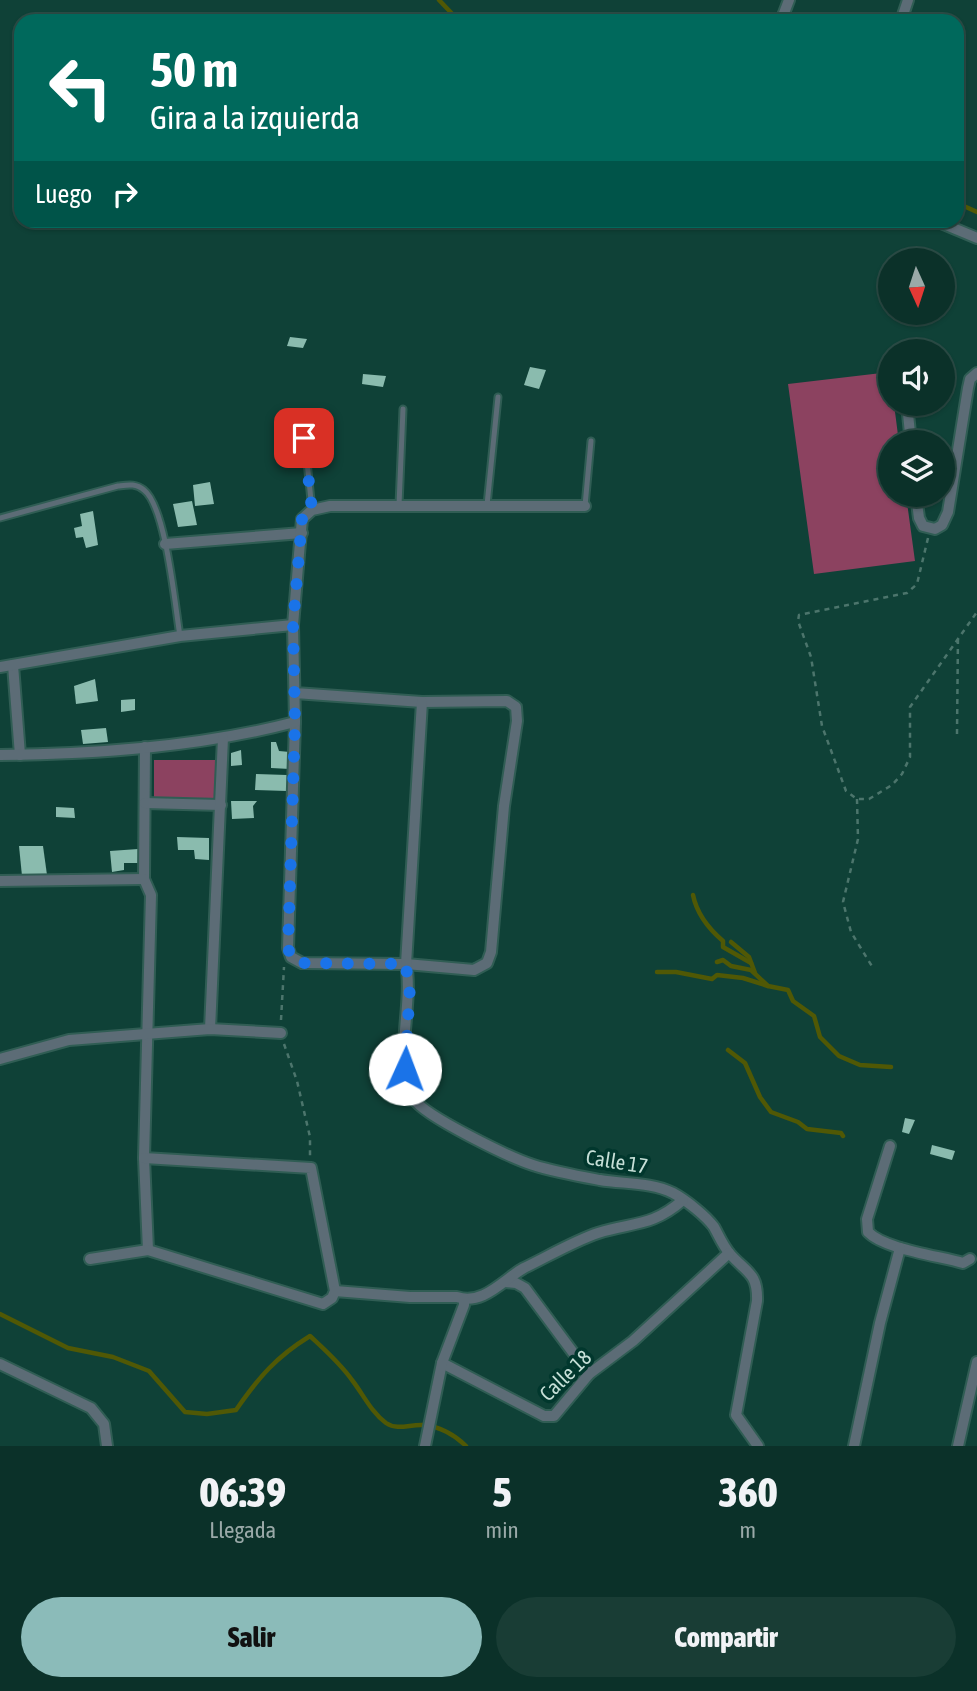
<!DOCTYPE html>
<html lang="es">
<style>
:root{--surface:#0b3129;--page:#193d35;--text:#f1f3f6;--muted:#9aa9a8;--line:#2b4c46;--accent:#8bbbb9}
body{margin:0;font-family:"Asap Condensed",sans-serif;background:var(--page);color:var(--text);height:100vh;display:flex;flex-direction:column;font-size:26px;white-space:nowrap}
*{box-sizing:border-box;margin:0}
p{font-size:23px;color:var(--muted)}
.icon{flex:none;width:38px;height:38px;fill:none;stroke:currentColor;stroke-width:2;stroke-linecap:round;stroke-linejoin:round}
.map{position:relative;height:1446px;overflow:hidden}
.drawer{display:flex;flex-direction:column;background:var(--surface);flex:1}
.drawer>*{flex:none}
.hud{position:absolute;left:14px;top:14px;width:950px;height:214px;border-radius:21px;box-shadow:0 2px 5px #0004,0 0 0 2px var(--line);background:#00695c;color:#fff;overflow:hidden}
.needle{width:46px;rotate:177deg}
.controls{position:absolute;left:878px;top:248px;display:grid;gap:14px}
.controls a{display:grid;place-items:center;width:77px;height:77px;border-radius:50%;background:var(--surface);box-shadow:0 2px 5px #0004,0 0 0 2px var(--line);font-size:35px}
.pin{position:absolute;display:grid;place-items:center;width:60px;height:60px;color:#fff;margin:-30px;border-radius:14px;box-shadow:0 4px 10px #0006}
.me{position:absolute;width:77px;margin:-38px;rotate:2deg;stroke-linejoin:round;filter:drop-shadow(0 0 5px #0008)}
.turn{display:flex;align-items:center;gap:24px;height:147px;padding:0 21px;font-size:32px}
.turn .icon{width:91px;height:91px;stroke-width:2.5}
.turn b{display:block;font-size:49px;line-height:60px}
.then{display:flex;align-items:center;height:66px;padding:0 21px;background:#0003;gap:14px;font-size:26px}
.eta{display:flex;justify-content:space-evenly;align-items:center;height:119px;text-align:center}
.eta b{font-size:42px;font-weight:800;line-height:49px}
.action{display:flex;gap:14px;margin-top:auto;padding:14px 21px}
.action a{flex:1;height:80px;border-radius:42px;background:var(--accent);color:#111;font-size:28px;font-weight:800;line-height:80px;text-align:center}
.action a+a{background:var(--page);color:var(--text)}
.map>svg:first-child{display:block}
</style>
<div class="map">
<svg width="977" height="1446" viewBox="0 0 977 1446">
<rect width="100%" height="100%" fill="#0f4137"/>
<g fill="#8c4260">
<polygon points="890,372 891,404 894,404 899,443 891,443 891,495 906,495 915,561 814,574 788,384"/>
<polygon points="154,760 217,760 216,799 154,799"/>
</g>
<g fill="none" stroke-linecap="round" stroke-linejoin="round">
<g stroke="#505805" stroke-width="4.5">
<polyline points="439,0 459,21"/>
<polyline points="957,203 977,212"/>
<path d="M693 895C697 915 709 929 723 941V947L751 963"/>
<polyline points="731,942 749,957 755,973"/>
<polyline points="717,962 723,960 731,966 751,970 768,986 788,990 793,1001 814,1016 820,1037 839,1056 860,1065 891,1067"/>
<polyline points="657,972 676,972 712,979 717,975 743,978 768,986"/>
<polyline points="728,1050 745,1063 760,1097 771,1112 798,1122 807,1129 841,1133 843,1136"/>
<path d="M0 1314 68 1348 113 1357 149 1371 185 1412 207 1414 236 1410C259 1377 276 1357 310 1336 325 1350 340 1363 352 1380 363 1394 371 1412 386 1423 398 1431 410 1424 423 1425 439 1426 455 1435 466 1446"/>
</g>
</g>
<g fill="#8abbae">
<polygon points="290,337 307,339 303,348 287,346"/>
<polygon points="530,367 546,370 539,389 524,385"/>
<polygon points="363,374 386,376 383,387 362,384"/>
<polygon points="210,482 214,504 195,506 193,485"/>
<polygon points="192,501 197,525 178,527 173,504"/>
<polygon points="93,511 98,545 86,548 83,537 76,538 74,528 82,526 80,514"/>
<polygon points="95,679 98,701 76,704 74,686"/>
<polygon points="135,699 135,710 121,712 121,700"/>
<polygon points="106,728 108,742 83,744 81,730"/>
<polygon points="271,742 276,742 279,751 290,752 290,769 271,768"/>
<polygon points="241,750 242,765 231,766 231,753"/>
<polygon points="256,774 287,775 287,791 255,790"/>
<polygon points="231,801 257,801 253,806 254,818 232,819"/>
<polygon points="56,807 74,808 75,818 56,817"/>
<polygon points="177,837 209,838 209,860 195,859 194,850 178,850"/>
<polygon points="19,846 43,846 47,875 22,876"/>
<polygon points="138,849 139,863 124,863 124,870 112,872 110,851"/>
<polygon points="905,1118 915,1120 909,1134 902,1132"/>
<polygon points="932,1145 955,1151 952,1160 930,1154"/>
</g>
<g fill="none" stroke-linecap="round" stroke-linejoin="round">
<defs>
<g id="lane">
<polyline points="302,413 312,510"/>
<polyline points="399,505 403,409"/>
<polyline points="487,505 498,397"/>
<polyline points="585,506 591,441"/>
<path d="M0 518 118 486C127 485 136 483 144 490 166 507 175 606 180 636"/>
</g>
<g id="street">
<polyline points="781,21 789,0"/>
<polyline points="901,21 908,0"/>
<polyline points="934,220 977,238"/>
<polyline points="907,404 911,443"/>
<polyline points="916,495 919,518 923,526 935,529 942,525 948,512 968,388 970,379 977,373"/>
<polyline points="165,544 302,533"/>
<polyline points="13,665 20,755"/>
<polyline points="0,667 180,636 293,625"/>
<polyline points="295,693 422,702 507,701 516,707 517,721 504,806 491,952 487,963 474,970 406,964 302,963 291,957 288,948 295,722 293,625 302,519 312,510 330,506 585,506"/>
<path d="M422 702 406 964C414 1006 392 1061 414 1099 424 1116 511 1158 533 1165 555 1172 578 1176 600 1180 623 1184 652 1182 673 1193 686 1200 706 1216 714 1227 719 1236 723 1246 730 1254 747 1273 758 1273 757 1301L736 1415 758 1446"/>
<polyline points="145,747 144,879 151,895 144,1158 148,1250"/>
<path d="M0 755C98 754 200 747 295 722"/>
<polyline points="145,803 221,805"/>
<polyline points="0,881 144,879"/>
<polyline points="210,1029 223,738"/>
<polyline points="0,1059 69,1040 210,1029 281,1033"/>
<path d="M890 1146 867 1219 868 1232C884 1249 939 1256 963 1263L970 1259"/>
<polyline points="90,1259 148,1250 323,1304 332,1298 335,1291 311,1168 144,1158"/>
<polyline points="505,1282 516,1283 525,1288 589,1374"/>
<path d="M335 1291 410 1297H457C483 1306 504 1279 524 1268 547 1257 574 1241 598 1233 633 1222 652 1227 683 1200"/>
<polyline points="442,1363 544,1416 554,1416 589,1374 633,1341 729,1253"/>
<polyline points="0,1364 91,1408 104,1424 107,1446"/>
<polyline points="425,1446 442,1363 464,1305 464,1299"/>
<polyline points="854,1446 880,1323 900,1248"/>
<polyline points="958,1446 977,1362"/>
</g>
</defs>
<use href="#lane" stroke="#305d54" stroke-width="9"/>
<use href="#street" stroke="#305d54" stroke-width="14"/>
<g stroke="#4c756c" stroke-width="2.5" stroke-dasharray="5 5" stroke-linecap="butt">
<polyline points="928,538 917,584 907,593 799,615 798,621 811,657 822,726 846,791 857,799 869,799 892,785 902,774 910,757 910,707 977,612"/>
<polyline points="957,734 958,635"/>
<polyline points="857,799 858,839 843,902 851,932 873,968"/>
<polyline points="281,1020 284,967"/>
<polyline points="284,1044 297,1081 310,1137 310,1156"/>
</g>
<use href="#lane" stroke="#5c6c76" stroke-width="5"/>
<use href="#street" stroke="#5c6c76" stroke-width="10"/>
</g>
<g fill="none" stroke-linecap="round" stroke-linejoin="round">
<polyline stroke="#1a73e8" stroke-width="12" stroke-dasharray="0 21.6" points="304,438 312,510 302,519 293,625 295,722 288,948 291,957 302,963 405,964 410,986 405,1069"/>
</g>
<g text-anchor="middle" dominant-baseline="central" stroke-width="7" stroke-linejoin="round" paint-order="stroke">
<g font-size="21" fill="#c6dfd7" stroke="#01372d">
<text transform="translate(617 1161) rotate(9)">Calle 17</text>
<text transform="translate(565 1375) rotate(-44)">Calle 18</text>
</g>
</g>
</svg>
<div class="controls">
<a><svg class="needle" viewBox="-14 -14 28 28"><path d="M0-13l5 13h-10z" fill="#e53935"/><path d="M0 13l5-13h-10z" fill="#9aa9a8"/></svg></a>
<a><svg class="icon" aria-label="sound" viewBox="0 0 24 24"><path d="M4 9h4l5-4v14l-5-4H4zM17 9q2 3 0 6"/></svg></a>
<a><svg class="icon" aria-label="layers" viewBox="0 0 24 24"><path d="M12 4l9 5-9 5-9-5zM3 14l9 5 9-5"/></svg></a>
</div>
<div class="pin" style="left:304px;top:438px;background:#d93025"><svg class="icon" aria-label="arrive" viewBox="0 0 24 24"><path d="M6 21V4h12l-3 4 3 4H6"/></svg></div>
<svg class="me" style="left:405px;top:1069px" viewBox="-20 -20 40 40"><circle r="19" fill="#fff"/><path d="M0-13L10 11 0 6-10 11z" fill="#1a73e8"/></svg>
<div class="hud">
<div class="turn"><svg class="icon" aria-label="left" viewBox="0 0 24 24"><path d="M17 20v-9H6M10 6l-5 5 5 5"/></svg><div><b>50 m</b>Gira a la izquierda</div></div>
<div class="then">Luego<svg class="icon" aria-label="right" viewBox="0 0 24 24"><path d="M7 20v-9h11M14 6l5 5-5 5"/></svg></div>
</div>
</div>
<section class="drawer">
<div class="eta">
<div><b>06:39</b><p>Llegada</p></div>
<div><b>5</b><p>min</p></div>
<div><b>360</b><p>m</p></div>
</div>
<div class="action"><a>Salir</a><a>Compartir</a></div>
</section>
